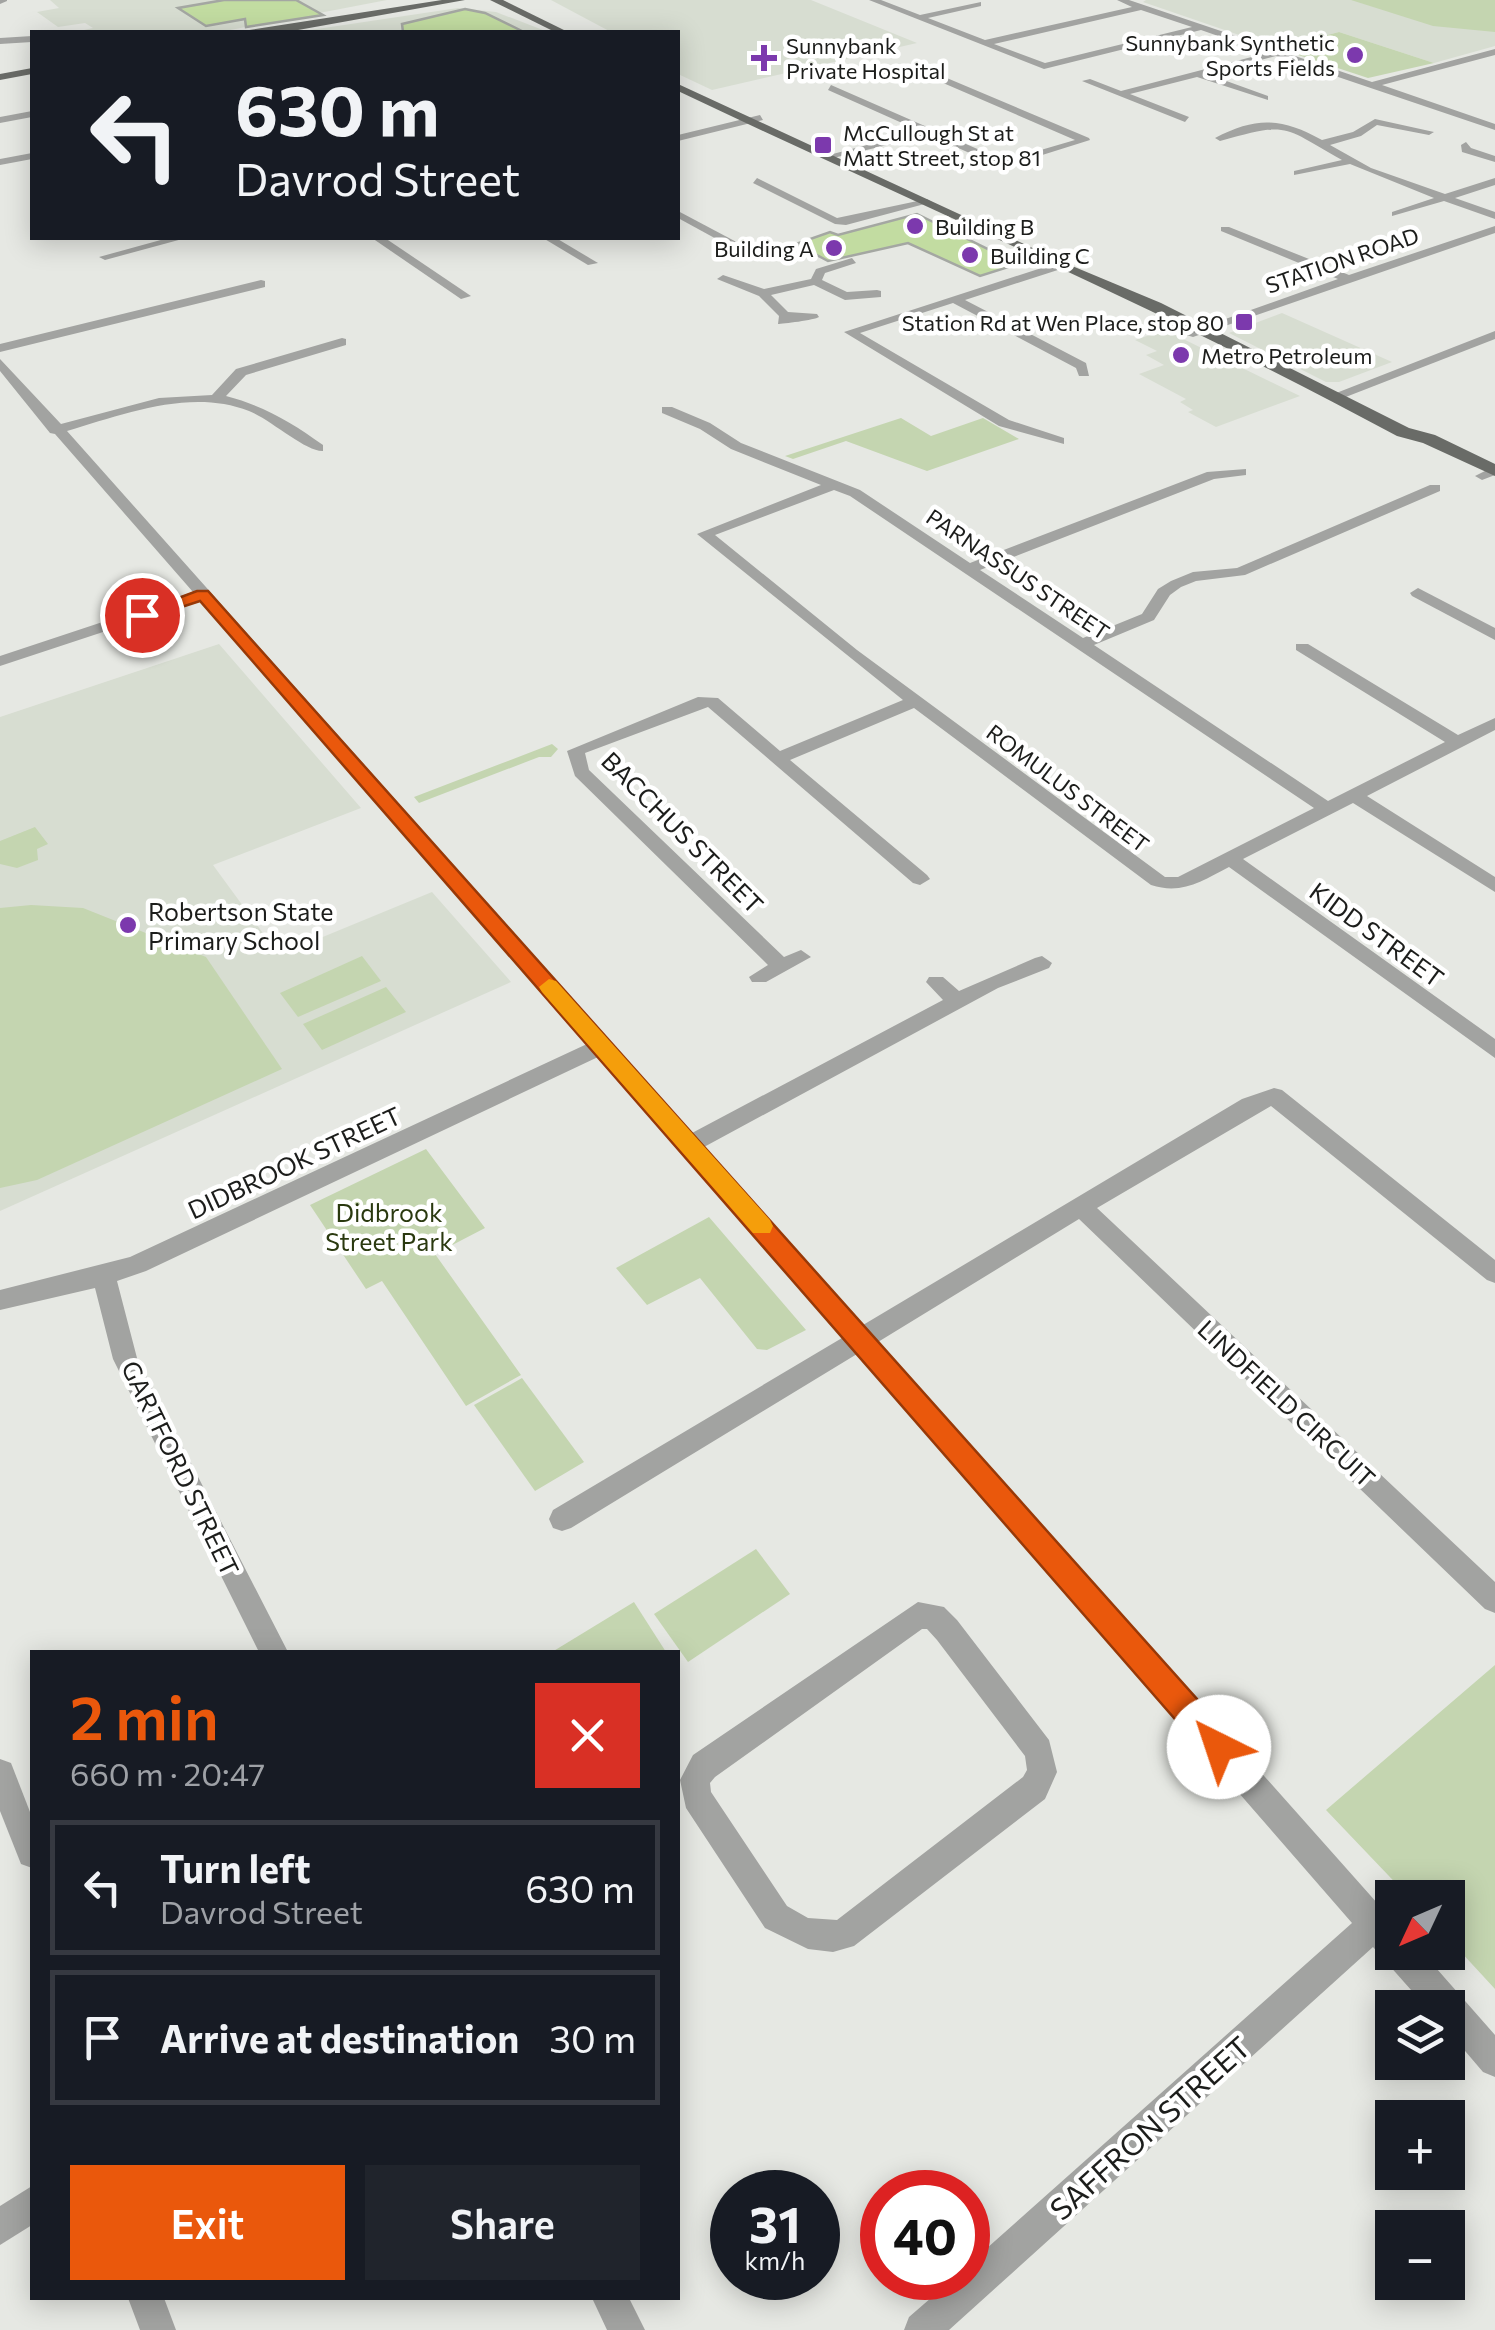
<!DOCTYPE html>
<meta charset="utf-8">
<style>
:root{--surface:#171b24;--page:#20242c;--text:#f1f3f6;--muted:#9ea1a6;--line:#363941;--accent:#ea580c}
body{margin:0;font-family:Commissioner,sans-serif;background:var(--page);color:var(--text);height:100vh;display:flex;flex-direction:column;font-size:38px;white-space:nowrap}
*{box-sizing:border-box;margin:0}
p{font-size:32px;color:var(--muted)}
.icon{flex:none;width:55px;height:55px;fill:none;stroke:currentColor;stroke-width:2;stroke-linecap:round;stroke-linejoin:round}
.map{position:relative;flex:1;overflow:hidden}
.panel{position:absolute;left:30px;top:1650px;width:650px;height:650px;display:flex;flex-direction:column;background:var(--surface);border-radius:0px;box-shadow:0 5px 25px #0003}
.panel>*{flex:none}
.top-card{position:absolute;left:30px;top:30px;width:650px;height:210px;border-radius:0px;box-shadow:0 5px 25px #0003;background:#171b24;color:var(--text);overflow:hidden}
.needle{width:65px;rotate:226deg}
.fabs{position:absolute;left:1375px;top:1880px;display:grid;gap:20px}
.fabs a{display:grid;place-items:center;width:90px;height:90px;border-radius:0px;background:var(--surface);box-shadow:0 5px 25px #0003;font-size:50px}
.speed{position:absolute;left:710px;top:2170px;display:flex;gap:20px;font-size:50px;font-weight:700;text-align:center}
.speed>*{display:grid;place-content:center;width:130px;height:130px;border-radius:50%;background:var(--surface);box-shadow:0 5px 25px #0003;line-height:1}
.speed small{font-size:25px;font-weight:400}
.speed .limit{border:15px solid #d22;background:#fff;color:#111}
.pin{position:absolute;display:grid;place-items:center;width:85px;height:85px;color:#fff;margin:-42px;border:5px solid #fff;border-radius:50%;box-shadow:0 2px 10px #0007}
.me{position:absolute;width:110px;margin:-55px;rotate:319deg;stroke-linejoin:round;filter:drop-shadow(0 0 8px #0008)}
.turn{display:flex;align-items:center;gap:35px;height:210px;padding:0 40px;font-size:45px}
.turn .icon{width:130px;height:130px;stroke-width:2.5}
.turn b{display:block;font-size:70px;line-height:85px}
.round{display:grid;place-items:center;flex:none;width:105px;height:105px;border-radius:0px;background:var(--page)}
.overview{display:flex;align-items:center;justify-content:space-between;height:170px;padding:0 40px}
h1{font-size:60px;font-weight:600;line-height:75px;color:var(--accent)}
.button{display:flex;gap:20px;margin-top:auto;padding:20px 40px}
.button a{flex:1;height:115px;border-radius:0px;background:var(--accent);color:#fff;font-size:40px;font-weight:600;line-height:115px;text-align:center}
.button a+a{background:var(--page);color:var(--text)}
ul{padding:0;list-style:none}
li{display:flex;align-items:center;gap:30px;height:135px;margin:0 20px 15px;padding:0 20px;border:5px solid var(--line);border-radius:0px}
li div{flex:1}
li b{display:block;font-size:38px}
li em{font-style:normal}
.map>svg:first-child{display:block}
</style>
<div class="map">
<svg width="1495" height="2330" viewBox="0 0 1495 2330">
<rect width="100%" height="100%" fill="#e6e8e3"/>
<g fill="#d7ddd1">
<polygon points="50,0 387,0 220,32 75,32 93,28 85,23 58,27 37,12 59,8"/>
<polygon points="551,0 811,0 917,43 712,90 678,74 678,32 611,32"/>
<polygon points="1146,0 1495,0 1495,46 1434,63 1339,32 1277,48 1143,2"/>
<polygon points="458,8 496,12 548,32 297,32"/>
<polygon points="1282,313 1392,362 1339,382 1326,382 1229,333"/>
<polygon points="1165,330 1232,363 1300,396 1216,427 1188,412 1193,410 1180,402 1186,399 1139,374 1164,365 1146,355 1157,351 1135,340"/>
<polygon points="219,644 361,808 213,865 279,955 432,892 511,982 0,1211 0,717"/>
</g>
<g fill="#c4d5b0">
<polygon points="1351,0 1495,0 1495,32 1433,26"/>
<polygon points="1339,32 1434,63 1368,78 1277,48"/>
<polygon points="901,418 931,436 983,418 1019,439 927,471 846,441 793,459 785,456"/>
<polygon points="552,744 558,749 551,757 539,757 419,803 414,797"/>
<polygon points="35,827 48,844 37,849 38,860 17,868 0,864 0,841"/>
<polygon points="31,905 83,908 206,957 282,1069 37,1180 0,1188 0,908"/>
<polygon points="362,956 381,981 298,1017 280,993"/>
<polygon points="386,987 406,1012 322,1050 303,1024"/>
<polygon points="426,1149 485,1228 435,1254 521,1375 466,1406 382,1281 366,1289 310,1205"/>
<polygon points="709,1217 806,1330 767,1350 757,1349 700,1278 647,1305 616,1268"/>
<polygon points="522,1378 584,1462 535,1491 474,1405"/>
<polygon points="756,1549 790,1594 688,1662 654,1614"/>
<polygon points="634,1602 666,1652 552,1652"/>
<polygon points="1495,1665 1495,1989 1448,1938 1448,1898 1409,1897 1326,1810"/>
</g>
<g fill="#c2dca1" stroke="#a4a7a2" stroke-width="2.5">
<polygon points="224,0 296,0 323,15 246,27 245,19 206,26 178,8"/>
<polygon points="465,9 485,13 524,32 403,32 402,24"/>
<polygon points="917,214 1018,264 980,276 908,243 828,261 796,244 830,232 838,235"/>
</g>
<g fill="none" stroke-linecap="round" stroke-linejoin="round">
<g fill="#a2a3a1" fill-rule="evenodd">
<polygon points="0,0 7,0 7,1 0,4"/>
<path d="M869 0H881L920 15 981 2V6L928 18 985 40 1132 7 1117 0H1129L1372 82 1495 49V55L1382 85 1495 124V130L1276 56 1207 74 1268 96V100L1197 77 1130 94 1189 117 1185 122 1082 81 1090 79 1121 91 1267 53 1201 30 1044 69ZM1141 10 1192 27 1045 63 994 44Z"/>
<polygon points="32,36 32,42 0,44 0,38"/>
<polygon points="1180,36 1207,45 1209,47 1204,50 1180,42 1163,42"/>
<polygon points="916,65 1089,138 1090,140 1014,164 992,163 929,135 829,159 829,155 920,131 828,90 831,85 998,158 1013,158 1075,140 913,70"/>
<polygon points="32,111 32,117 0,123 0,117"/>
<polygon points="760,115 763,120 678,141 678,135"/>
<path d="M1375 119 1434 132 1429 135 1377 125 1361 136 1330 145 1371 168 1445 194 1495 178V185L1455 198 1495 212V219L1444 201 1392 216V212L1434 198 1350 164 1294 175V171L1342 160C1281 125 1288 122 1220 141L1215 138C1257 116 1282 118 1322 140L1353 132Z"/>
<polygon points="1466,142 1471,148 1495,156 1495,162 1462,152 1461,145"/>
<polygon points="32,153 32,159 0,165 0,159"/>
<polygon points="757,178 837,218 927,199 932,202 846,225 835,224 753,183"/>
<polygon points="678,211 761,255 763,257 753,259 678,218"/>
<polygon points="1495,226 1495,233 1193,337 1183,334 1338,279 1221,231 1221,227 1229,227 1349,275"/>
<polygon points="168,238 186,238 105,260 99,257"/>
<polygon points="372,238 385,238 471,296 461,299"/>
<polygon points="543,238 556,238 598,263 588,265"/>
<path d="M852 258 856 263 825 273 822 280 847 292 877 290 881 291V297L845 300 814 285 771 295 788 312 817 314 819 317C815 320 782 324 778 324L779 316 759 296 717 279 723 275 764 289 811 279 816 269Z"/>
<polygon points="1060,262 1066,266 1064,268 965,300 1086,363 1089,376 1079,376 1076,368 953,303 860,333 1009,420 1064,438 1064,444 999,426 844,332"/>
<polygon points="261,280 265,281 265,287 0,352 0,344"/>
<polygon points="1495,331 1495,339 1338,400 1326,397"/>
<path d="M342 338 346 339V345L246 375 226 396C264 406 291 422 323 445V451C306 452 270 419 249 411 191 388 124 414 67 431L692 1133 943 1000 926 982 929 977H943L959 991 1035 958 1042 956 1052 963 1049 968 998 988 704 1147 863 1325 1242 1099 1274 1088 1282 1090 1495 1260V1283L1487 1280 1271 1106 1097 1208 1495 1582V1613L1485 1609 1079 1219 878 1342 1386 1913 1392 1921V1952H1422L1495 2035V2077L1483 2072 1448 2031V2008H1427L1373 1947 949 2330H904L909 2317 954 2278H968V2265L1352 1923 857 1354 571 1528 562 1531 553 1528 549 1519 553 1510 842 1338 598 1057 146 1271 117 1281 137 1358 288 1652H259L113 1359 95 1288 0 1310V1290L130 1257 587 1044 200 600 0 666V656L193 592 55 434 50 433 0 371V359L61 424 159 398 212 395 236 369Z"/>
<path d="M662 407H672L710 423 741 443 860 490 970 563 1207 472 1246 469V475L1214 479 980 570 1083 638 1142 614 1158 589 1171 581 1193 572 1237 568 1430 485H1440V491L1245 575 1196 581 1181 587 1170 595 1154 620 1094 645 1328 801 1445 742 1296 650V644H1308L1458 735 1495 718V730L1367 796 1495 877V892L1353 803 1243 859 1495 1039V1058L1229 867C1202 881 1182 895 1151 885L914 708 790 760 927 875 930 879 920 885 913 883 708 707 585 753 589 770 784 957 801 950 811 957 766 982H752L749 977 768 965 575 776 567 751 698 697 718 698 780 751 903 700 697 534 821 485 731 449 700 429 662 413ZM834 490 850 496 1314 808 1178 877H1165L857 650 715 535Z"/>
<polygon points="1495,466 1495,475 1482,480 1475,476"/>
<polygon points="1418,588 1495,628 1495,640 1412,596 1410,593"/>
<path d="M918 1602 944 1607 957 1620 1049 1740 1057 1772 1045 1799 854 1946 833 1952 808 1949 765 1928 686 1808 680 1780 693 1755ZM922 1629H927L937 1640 1025 1756 1027 1770 1023 1777 837 1920 808 1918 787 1906 711 1792 710 1783 715 1777Z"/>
<polygon points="0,1759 11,1763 32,1817 32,1868 21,1864 0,1811"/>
<polygon points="32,2186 32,2225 0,2245 0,2206"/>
<polygon points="128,2298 164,2298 176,2330 140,2330"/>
<polygon points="592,2298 629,2298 645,2330 607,2330"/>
</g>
<g fill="#696b67" fill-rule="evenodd">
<polygon points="442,0 465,0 287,32 236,32"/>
<polygon points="490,0 503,0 568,32 555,32"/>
<polygon points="32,68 32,74 0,80 0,74"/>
<path d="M678 84 1065 263 1161 303 1409 428 1435 435 1495 464V476L1423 443 1397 436C1163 309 918 205 678 91Z"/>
</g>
</g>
<polygon fill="#ea580c" stroke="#983908" stroke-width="2.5" points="197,591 208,591 1230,1736 1234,1747 1230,1757 1219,1762 1208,1757 200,601 142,620 133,615"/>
<polygon fill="#f59e0b" points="549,979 556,981 770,1220 773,1226 770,1233 753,1233 542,992 539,987"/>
<g fill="#7c39ad" stroke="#fff" stroke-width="4">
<circle cx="1355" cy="55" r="10"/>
<path d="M759 43h10v10h10v10h-10v10h-10v-10h-10v-10h10z"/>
<rect x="813" y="135" width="20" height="20" rx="5"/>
<circle cx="915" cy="226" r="10"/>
<circle cx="834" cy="248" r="10"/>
<circle cx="970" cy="255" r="10"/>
<rect x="1234" y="312" width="20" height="20" rx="5"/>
<circle cx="1181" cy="355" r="10"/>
<circle cx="128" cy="925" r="10"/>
</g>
<g text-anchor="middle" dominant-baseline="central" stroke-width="9" stroke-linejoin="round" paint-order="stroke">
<g font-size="22" fill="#1c1d1b" stroke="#fff" text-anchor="start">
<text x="1335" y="42" text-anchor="end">Sunnybank Synthetic<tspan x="1335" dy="25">Sports Fields</tspan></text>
<text x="786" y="45">Sunnybank<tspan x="786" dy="25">Private Hospital</tspan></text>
<text x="843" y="132">McCullough St at<tspan x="843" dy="25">Matt Street, stop 81</tspan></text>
<text x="935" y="226">Building B</text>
<text x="814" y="248" text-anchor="end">Building A</text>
<text x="990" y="255">Building C</text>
<text x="1224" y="322" text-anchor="end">Station Rd at Wen Place, stop 80</text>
<text x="1201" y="355">Metro Petroleum</text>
</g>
<g font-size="22" fill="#1c1d1b" stroke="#fff">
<text transform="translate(1342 260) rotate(-19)">STATION ROAD</text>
<text transform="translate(1018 574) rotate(34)">PARNASSUS STREET</text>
<text transform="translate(1068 788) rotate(37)">ROMULUS STREET</text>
</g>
<g font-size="25" fill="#1c1d1b" stroke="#fff">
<text transform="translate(683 832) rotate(45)">BACCHUS STREET</text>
<text transform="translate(1377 934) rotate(36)">KIDD STREET</text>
<text transform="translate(294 1162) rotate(-25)">DIDBROOK STREET</text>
<text transform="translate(1287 1403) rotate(43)">LINDFIELD CIRCUIT</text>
<text transform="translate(181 1468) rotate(64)">GARTFORD STREET</text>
</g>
<g font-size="25" fill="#1c1d1b" stroke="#fff" text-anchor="start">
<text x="148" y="911">Robertson State<tspan x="148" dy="29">Primary School</tspan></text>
</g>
<g font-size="25" fill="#2a390f" stroke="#fff">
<text x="389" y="1212">Didbrook<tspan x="389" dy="29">Street Park</tspan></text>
</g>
<g font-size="30" fill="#1c1d1b" stroke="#fff">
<text transform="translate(1149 2127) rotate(-42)">SAFFRON STREET</text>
</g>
</g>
</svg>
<div class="fabs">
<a><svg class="needle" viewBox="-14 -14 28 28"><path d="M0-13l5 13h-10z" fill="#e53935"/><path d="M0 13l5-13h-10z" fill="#9ea1a6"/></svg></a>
<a><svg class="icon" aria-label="layers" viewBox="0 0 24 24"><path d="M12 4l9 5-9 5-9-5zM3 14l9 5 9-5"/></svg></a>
<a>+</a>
<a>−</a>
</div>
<div class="speed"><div>31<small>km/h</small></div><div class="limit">40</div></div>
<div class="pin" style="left:142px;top:615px;background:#d93025"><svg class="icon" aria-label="arrive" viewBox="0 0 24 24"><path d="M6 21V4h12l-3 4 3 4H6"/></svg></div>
<svg class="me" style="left:1219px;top:1747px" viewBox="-20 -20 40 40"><circle r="19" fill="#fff"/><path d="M0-13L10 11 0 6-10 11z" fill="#ea580c"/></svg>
<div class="top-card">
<div class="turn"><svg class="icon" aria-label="left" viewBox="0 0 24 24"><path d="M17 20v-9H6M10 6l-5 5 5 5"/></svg><div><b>630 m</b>Davrod Street</div></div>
</div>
<section class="panel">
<div class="overview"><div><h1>2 min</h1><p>660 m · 20:47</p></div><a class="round" style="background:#d93025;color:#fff"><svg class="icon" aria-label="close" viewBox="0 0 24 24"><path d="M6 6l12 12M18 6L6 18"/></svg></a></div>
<ul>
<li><svg class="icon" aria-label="left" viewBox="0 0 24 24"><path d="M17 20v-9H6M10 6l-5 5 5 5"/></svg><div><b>Turn left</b><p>Davrod Street</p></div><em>630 m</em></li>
<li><svg class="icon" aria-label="arrive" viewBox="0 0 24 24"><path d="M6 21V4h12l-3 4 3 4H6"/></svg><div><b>Arrive at destination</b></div><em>30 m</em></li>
</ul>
<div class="button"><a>Exit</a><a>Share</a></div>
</section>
</div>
